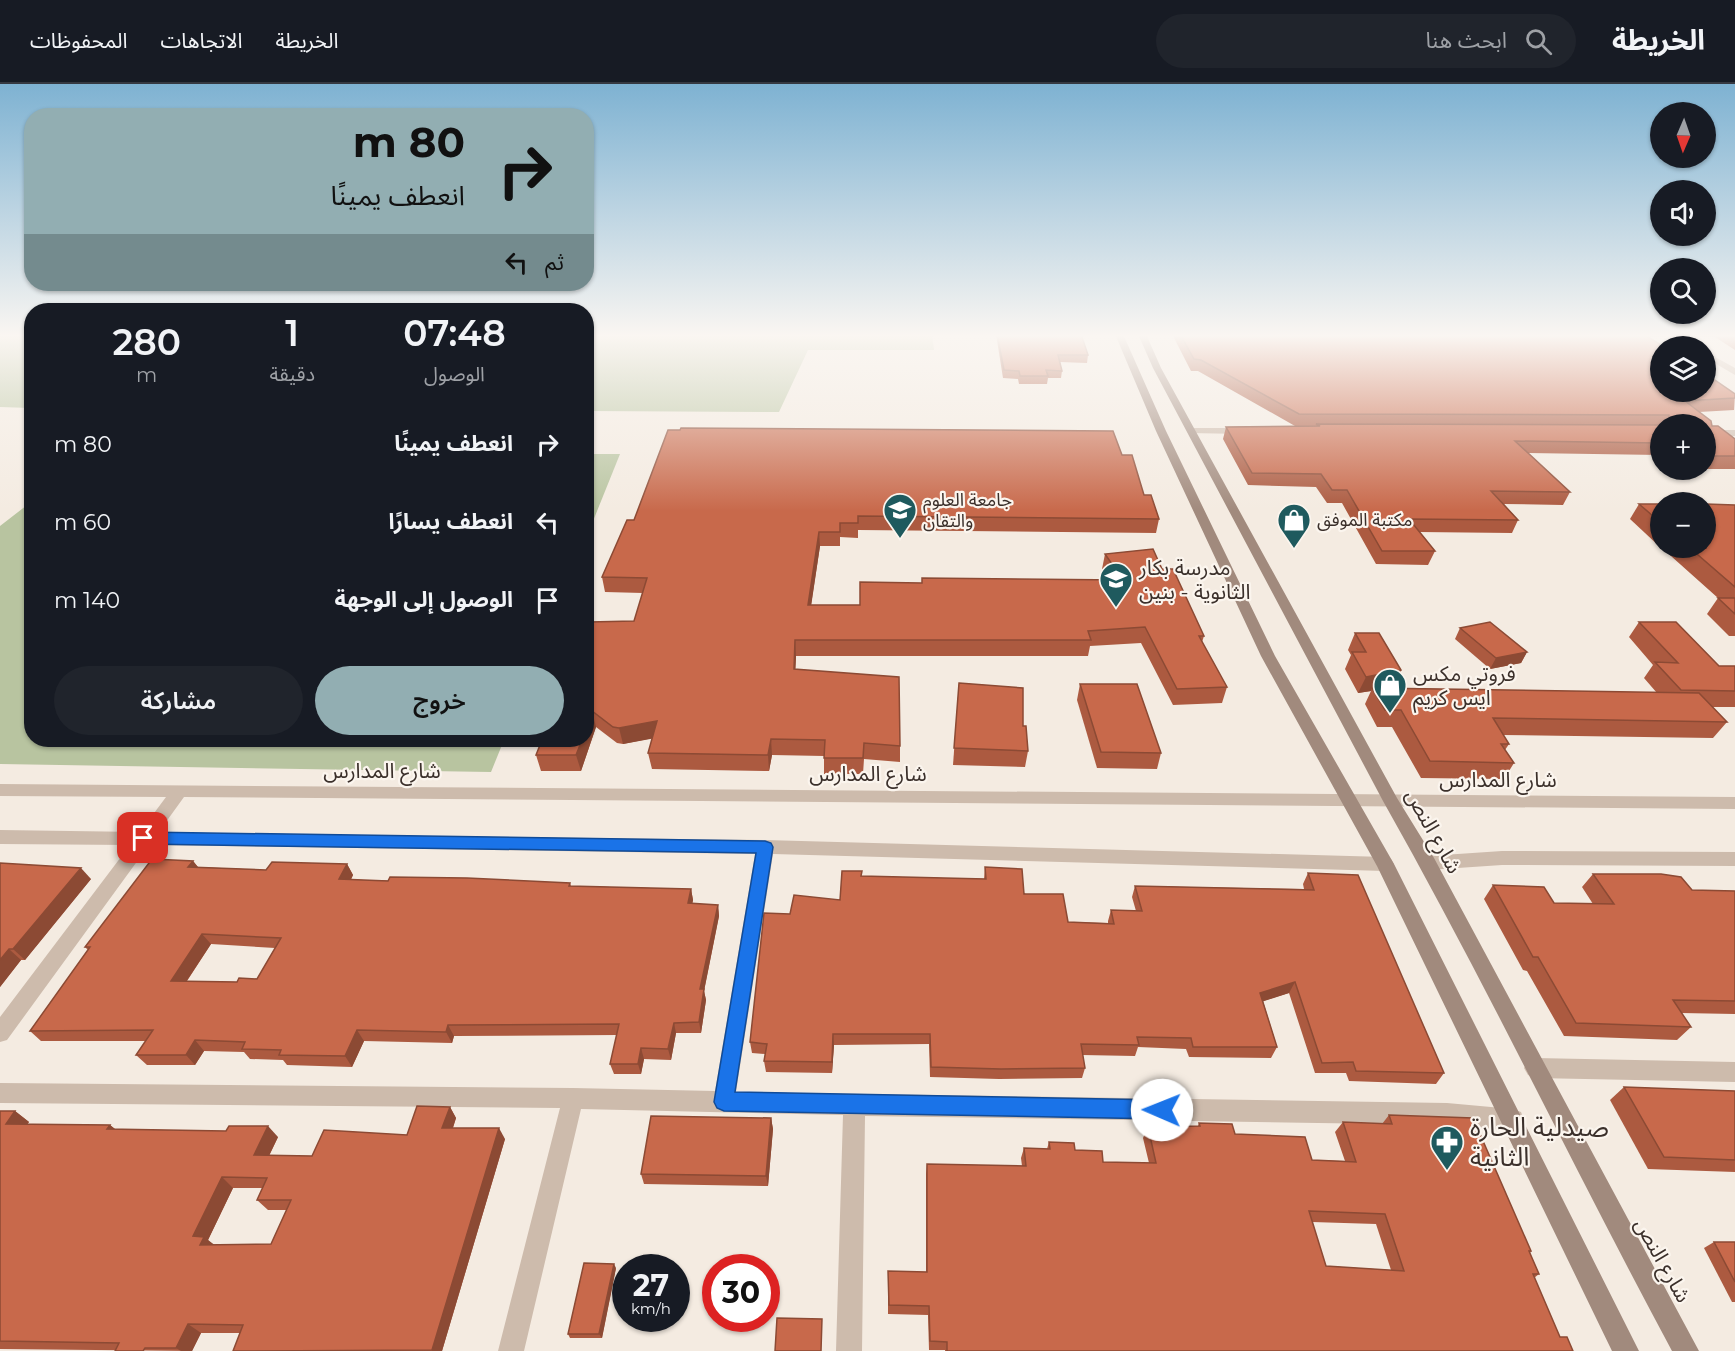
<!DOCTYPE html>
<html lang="ar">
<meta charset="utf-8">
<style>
:root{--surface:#171b24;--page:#20242c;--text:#f1f3f6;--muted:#9ea1a6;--line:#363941;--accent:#92aeb2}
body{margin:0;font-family:Montserrat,"Noto Sans Arabic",sans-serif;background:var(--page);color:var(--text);direction:rtl;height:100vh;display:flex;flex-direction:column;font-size:22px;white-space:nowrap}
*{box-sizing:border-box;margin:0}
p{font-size:20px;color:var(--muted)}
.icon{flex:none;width:33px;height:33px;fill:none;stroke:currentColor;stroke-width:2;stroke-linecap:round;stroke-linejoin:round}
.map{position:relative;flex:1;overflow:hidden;direction:ltr}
.drawer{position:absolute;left:24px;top:219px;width:570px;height:444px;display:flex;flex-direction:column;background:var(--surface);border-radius:24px;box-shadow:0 2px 4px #0004;direction:rtl}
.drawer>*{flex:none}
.hud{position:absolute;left:24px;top:24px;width:570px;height:183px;border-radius:24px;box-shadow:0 2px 4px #0004;direction:rtl;background:#92aeb2;color:#111;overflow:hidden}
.needle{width:39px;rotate:182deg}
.fabs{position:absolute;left:1650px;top:18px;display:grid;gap:12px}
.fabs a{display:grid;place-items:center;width:66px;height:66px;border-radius:50%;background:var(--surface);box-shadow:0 2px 4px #0004;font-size:30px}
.speed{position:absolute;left:612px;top:1170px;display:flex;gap:12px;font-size:30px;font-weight:700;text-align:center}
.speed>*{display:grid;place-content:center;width:78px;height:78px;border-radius:50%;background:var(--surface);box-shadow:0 2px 4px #0004;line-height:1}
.speed small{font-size:15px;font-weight:400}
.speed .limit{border:9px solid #d22;background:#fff;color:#111}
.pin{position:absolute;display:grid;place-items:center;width:51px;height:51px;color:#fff;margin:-26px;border-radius:12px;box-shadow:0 3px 9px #0006}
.me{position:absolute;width:66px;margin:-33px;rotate:271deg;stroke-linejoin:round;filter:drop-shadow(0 0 4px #0008)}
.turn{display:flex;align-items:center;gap:21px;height:126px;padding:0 30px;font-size:27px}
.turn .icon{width:78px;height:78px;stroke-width:2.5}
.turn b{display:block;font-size:42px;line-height:51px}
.then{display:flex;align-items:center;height:57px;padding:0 30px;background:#0003;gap:12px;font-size:22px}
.eta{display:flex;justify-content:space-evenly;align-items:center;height:102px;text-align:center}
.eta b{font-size:36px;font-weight:600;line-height:42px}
.cta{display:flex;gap:12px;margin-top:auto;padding:12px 30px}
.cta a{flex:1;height:69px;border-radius:36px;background:var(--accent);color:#111;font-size:24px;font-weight:600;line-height:69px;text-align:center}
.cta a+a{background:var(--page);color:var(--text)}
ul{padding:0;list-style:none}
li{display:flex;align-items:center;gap:18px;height:78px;padding:0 30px}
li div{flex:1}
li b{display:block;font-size:22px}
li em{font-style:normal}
header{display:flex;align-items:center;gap:36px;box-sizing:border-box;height:84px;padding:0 30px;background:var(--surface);border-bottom:2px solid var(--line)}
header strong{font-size:28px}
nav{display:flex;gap:33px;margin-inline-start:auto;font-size:21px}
.search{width:420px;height:54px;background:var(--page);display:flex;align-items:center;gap:15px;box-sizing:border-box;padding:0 21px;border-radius:33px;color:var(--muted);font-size:22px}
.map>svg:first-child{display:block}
</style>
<header>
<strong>الخريطة</strong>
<div class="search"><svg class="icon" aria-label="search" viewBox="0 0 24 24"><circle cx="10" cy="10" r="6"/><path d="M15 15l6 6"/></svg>ابحث هنا</div>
<nav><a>الخريطة</a><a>الاتجاهات</a><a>المحفوظات</a></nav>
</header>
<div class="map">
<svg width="1735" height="1267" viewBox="0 0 1735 1267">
<rect width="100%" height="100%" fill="#f4ebe1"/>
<g fill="#b8c4a0">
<polygon points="0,250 31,250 31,324 0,323"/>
<polygon points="587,250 932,250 934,266 808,266 779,328 587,327"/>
<polygon points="587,370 620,370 587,452 586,370"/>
<polygon points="31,418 32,656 504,656 491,688 0,680 0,442"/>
</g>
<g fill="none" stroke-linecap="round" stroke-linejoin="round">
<g fill="#cdbbac" fill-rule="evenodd">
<polygon points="0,700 1735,713 1735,725 184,713 158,749 765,756 1385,773 1391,775 1394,780 1391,785 1385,787 773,770 736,1008 1447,1019 1513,1025 1521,1028 1524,1036 1521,1044 1513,1047 1447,1041 865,1032 862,1267 836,1267 843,1031 581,1025 524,1267 498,1267 560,1024 0,1019 0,999 573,1004 715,1007 755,770 149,761 7,956 0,958 0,933 130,761 0,760 0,746 140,748 166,713 0,712"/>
<polygon points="1502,767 1735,768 1735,782 1502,781 1428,786 1422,784 1419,779 1422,774 1428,772"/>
<polygon points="1535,974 1735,978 1735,998 1535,994 1528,991 1524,984 1528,977"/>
</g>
<g fill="#cdbbac" fill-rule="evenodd">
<polygon points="1665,250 1675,250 1696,262 1686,262"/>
<polygon points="1706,268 1735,284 1735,291 1706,274"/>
<polygon points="1192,344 1244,344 1249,347 1244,350 1188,349 1188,345"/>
<rect x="1706" y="346" width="29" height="6"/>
</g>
<g fill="#a18a7d" fill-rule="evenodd">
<polygon points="1115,250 1123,250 1166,347 1275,572 1394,780 1639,1267 1612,1267 1377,782 1261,572 1156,347"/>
<path d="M1138 250H1146L1161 284 1397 714 1434 774 1699 1267H1672C1574 1085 1485 897 1383 717L1153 284Z"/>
</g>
</g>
<g fill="#ac5a40" fill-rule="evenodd">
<polygon points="996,250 1081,250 1088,271 1087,279 1060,278 1062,287 1061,294 1048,294 1047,300 1019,300 1018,295 1003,294"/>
<polygon points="1172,250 1667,250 1665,253 1648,253 1735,310 1734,326 1699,328 1712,342 1735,355 1735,385 1706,385 1706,340 1660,340 1660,371 1528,369 1570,408 1563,421 1504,420 1518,436 1512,449 1419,448 1435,467 1428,481 1376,480 1342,419 1327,419 1316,403 1248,401 1223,355 1226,343 1295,342 1198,287 1191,287"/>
<polygon points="1678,250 1735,250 1735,266 1715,253 1685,253"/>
<polygon points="1122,371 1144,411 1159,435 1156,449 858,446 858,454 840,453 840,462 820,462 811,521 860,521 922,499 1110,495 1102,485 1105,470 1162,485 1204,552 1202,558 1227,603 1222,619 1173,621 1141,559 1090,562 1088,572 796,572 795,585 900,662 900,678 864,675 863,690 824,690 824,672 772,671 769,687 652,685 648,669 653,654 623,660 617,659 596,643 581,687 541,687 536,671 586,656 586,545 634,537 643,509 605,508 602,493 634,436"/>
<polygon points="1639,420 1660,420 1660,463 1630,435"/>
<polygon points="1735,421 1735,552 1729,552 1707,530 1718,514 1662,464 1706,464"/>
<polygon points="1639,538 1719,582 1735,582 1735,623 1712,623 1727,638 1713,654 1503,651 1509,660 1505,666 1514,679 1504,695 1421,694 1392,643 1377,643 1365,620 1371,607 1358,609 1345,585 1351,571 1348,566 1355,549 1401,586 1393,603 1386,604 1657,609 1644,594 1653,581 1629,553"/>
<polygon points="1460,544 1527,568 1521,579 1490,585 1455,555"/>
<polygon points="959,599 1028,667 1025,683 953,681"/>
<polygon points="1080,600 1161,669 1157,685 1097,684 1077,616"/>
<path d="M193 777 198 783 266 786 347 780 353 791 351 796 570 799 571 802 691 805 693 816 692 820 718 821 719 832 704 907 706 916 701 949H676L671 976 644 975 641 990H614L610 980 617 951 454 952 452 959 364 957 352 983 287 981 283 976 250 975 244 968 204 967 195 981H147L136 971 146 957H41L30 947 88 866 85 863ZM211 860 275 864 257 895 237 898 187 897Z"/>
<polygon points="0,779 91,795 25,876 21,876 0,903"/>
<polygon points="985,783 1068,838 1108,839 1108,837 1111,826 1136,827 1132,813 1135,802 1304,805 1303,800 1308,789 1444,989 1436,1000 1349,997 1346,989 1315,989 1289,909 1263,917 1277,963 1271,974 1189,973 1186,965 1138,963 1135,972 1082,971 1085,984 1082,994 999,995 930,993 929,960 834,961 832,989 766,988 764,977 765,970 752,969 750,958 790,830 840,816 861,792 984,795"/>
<polygon points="1593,790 1692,806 1735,807 1735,930 1681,929 1691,943 1677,956 1564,952 1527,887 1523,886 1484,815 1493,801 1554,819 1593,820 1582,803"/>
<polygon points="1624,1003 1735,1007 1735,1088 1648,1085 1610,1016"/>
<path d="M450 1023 456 1034 453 1044 505 1055 442 1267H233L240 1249H201L192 1267 0 1265V1027H15L29 1038 27 1040 110 1041 115 1045 278 1053 269 1072H312L407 1051ZM233 1104H263L257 1116 268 1126H287L271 1160 213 1161 208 1156Z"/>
<path d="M1389 1031 1531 1167 1530 1169 1539 1190 1534 1194 1560 1253 1573 1267H945V1266H929L928 1231 888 1230V1196L926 1188V1090L927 1080 1022 1082 1021 1074 1024 1064 1047 1065 1049 1058 1075 1066 1103 1078 1149 1079 1143 1054 1148 1043 1198 1042 1199 1039 1312 1076 1345 1077 1335 1048 1343 1038 1382 1040ZM1312 1138 1376 1140 1391 1186 1326 1182Z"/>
<polygon points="771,1034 773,1045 768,1102 644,1100 641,1090"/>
<polygon points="1714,1158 1735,1158 1735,1218 1732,1218 1704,1164"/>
<polygon points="616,1184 602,1254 570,1254 568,1250"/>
</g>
<g fill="#8c4a34">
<polygon points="819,448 820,462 809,536 808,521"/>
<polygon points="795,556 796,572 795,601 794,585"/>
<polygon points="1527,568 1521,579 1490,585 1496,574"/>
<polygon points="1401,586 1393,603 1373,607 1372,604 1371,607 1358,609 1366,593"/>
<polygon points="592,627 596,643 581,687 576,671 582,656 586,656 586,643"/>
<polygon points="657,637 661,653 623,660 619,644"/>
<polygon points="771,655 772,671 769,687 768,671"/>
<polygon points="193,777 201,787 188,783"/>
<polygon points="347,780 353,791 345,806 339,795"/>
<polygon points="81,784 91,795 25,876 13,865"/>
<polygon points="691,805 693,816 690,830 688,819"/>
<polygon points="718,821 719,832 704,907 706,916 701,949 699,938 700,905"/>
<polygon points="202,850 211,860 180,907 171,897"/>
<polygon points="9,865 21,876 0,903 0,876"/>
<polygon points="1295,898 1289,909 1255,920 1260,909"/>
<polygon points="674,939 676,949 671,976 668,965"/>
<polygon points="448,941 454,952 452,959 446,948"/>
<polygon points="357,946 364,957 352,983 345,972"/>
<polygon points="833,950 834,961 832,989 832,978"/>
<polygon points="195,956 204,967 195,981 186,971"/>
<polygon points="641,964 644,975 641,990 638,980"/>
<polygon points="450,1023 456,1034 449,1055 442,1044"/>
<polygon points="15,1027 29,1038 20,1051 6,1040"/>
<polygon points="771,1034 773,1045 768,1102 766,1092"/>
<polygon points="110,1041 122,1051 107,1045"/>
<polygon points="268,1042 278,1053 264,1082 254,1071"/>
<polygon points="499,1044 505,1055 442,1267 432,1267 432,1266"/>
<polygon points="222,1093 233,1104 208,1156 216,1162 200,1161 193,1152"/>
<polygon points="614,1180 616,1184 602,1254 599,1250"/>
<polygon points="188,1240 201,1249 192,1267 181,1267 176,1264"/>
</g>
<g fill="#c8694b" stroke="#8c4a34" stroke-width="1.5" fill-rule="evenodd">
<polygon points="997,250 1081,250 1088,271 1058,271 1062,287 1046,286 1048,292 1020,292 1019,287 1004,286"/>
<polygon points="1180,250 1643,250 1663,262 1660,262 1660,308 1706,308 1706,290 1735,310 1735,314 1685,317 1711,337 1712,342 1718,342 1735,355 1735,372 1706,372 1706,340 1668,340 1669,339 1669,331 1299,330 1201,276 1194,275"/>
<polygon points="1316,340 1660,341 1660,359 1515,357 1570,408 1491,407 1518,436 1409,435 1435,467 1382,467 1347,406 1332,406 1321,390 1252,389 1226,343 1320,342"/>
<polygon points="681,344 1113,347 1122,371 1132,371 1144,411 1151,411 1159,435 858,432 858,439 840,439 840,448 819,448 808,521 860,521 860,498 922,499 922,494 1123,496 1105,470 1153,465 1162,485 1173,485 1204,552 1199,552 1227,603 1177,605 1145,543 1088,547 1091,556 795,556 794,585 899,593 900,662 864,659 863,674 824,674 825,656 771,655 768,671 648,669 657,637 619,644 613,643 592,627 586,643 586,545 589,538 634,537 647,494 602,493 627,436 634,436 668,346 680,346"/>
<polygon points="1639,420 1660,420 1660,438"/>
<polygon points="1706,420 1735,421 1735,503 1690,464 1706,464"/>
<polygon points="1718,514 1735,514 1735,530"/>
<polygon points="1490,538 1527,568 1496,574 1460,544"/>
<polygon points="1639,538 1676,538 1719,582 1735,582 1735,607 1681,606 1655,578 1678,579"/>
<polygon points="1355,549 1379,549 1401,586 1366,593 1352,568 1366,568"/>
<polygon points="959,599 1023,604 1023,642 1026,642 1028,667 954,664"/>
<polygon points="1080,600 1137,600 1161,669 1101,668"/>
<polygon points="1372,604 1699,609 1727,638 1493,634 1509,660 1501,660 1514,679 1430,677 1401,626 1385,626"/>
<polygon points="542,656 582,656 576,671 536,671"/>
<path d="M152 775 193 777 188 783 266 786 272 778 347 780 339 795 388 797 390 793 467 794 570 799 569 802 691 805 688 819 718 821 700 905H704L699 938 674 939 668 965 641 964 638 980H610L619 940 448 941 446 948 357 946 345 972 279 971 281 966 242 965 245 958 195 956 186 971H136L153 946 30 947 90 863H85ZM202 850 281 854 257 895 239 894 237 898 171 897Z"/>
<polygon points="0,779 81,784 13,865 9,865 0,876"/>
<polygon points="985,783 1022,785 1024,810 1063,810 1068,838 1114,840 1111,826 1142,827 1135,802 1314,806 1308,789 1358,791 1444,989 1356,987 1353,978 1322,979 1295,898 1260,909 1277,963 1193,963 1191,954 1137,953 1139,961 1081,960 1085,984 1001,985 931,983 930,950 833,950 832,978 764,977 767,960 750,958 764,829 790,830 794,811 840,816 842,787 862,787 861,792 986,795"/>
<polygon points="1593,790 1661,790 1681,793 1692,806 1735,807 1735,917 1673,916 1691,943 1576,939 1538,873 1533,873 1493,801 1544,803 1554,819 1614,820"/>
<polygon points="1624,1003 1735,1007 1735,1076 1664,1073"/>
<path d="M417 1022 450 1023 442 1044H499L432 1266 233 1267 243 1241 188 1240 176 1264H145L143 1267H115L119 1259 0 1257V1027H15L6 1040 110 1041 107 1045 226 1047 229 1042H268L254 1071 312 1072 324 1046 407 1051ZM222 1093 267 1094 257 1116H291L271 1160 200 1161 204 1153 193 1152Z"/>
<path d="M1389 1031 1473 1034 1531 1167H1529L1539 1190H1533L1560 1253H1567L1573 1267H947V1258L930 1257 929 1222 889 1221 888 1187 927 1188V1080L1026 1082 1024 1064 1050 1065 1049 1058 1074 1059 1075 1066 1102 1067 1103 1078 1156 1079 1148 1043 1200 1042 1199 1039 1232 1040 1235 1050 1305 1053 1312 1076 1356 1078 1343 1038 1392 1040ZM1309 1127 1385 1130 1404 1187 1326 1182Z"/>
<polygon points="651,1032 771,1034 766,1092 641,1090"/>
<polygon points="1714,1158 1735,1158 1735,1198"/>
<polygon points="584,1179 614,1180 599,1250 568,1250"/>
<polygon points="777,1234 822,1235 821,1267 775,1267"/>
</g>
<linearGradient id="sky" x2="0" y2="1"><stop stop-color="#7eb2d2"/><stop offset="0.59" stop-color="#faf6f2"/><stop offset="1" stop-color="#faf6f2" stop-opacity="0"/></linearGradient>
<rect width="1735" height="427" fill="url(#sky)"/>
<polygon fill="#1a73e8" stroke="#114b97" stroke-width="1.5" points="143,748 765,757 771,759 773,763 735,1008 1162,1016 1169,1019 1172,1026 1169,1033 1162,1035 724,1027 717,1024 714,1018 756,769 143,760 138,758 135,754 138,750"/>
<defs>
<symbol id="university-pin" viewBox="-11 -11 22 30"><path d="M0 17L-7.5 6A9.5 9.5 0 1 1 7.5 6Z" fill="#1f5a5e" stroke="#fbf5ee"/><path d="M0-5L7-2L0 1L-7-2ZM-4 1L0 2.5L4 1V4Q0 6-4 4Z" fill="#fff"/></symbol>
<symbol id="shop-pin" viewBox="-11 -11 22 30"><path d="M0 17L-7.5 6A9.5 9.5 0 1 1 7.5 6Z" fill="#1f5a5e" stroke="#fbf5ee"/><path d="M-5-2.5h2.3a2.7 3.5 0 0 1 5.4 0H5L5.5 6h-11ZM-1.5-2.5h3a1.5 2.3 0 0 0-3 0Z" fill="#fff"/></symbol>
<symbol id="school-pin" viewBox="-11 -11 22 30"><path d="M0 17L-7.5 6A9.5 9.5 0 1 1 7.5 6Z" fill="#1f5a5e" stroke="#fbf5ee"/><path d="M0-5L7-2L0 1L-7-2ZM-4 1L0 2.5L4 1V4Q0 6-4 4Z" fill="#fff"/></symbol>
<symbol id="pharmacy-pin" viewBox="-11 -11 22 30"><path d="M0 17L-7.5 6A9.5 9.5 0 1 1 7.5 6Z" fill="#1f5a5e" stroke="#fbf5ee"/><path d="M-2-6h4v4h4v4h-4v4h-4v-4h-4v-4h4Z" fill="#fff"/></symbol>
</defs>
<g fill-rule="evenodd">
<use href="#university-pin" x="881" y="407" width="38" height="52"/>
<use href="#shop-pin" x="1275" y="417" width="38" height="52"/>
<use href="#school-pin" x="1097" y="476" width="38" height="52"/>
<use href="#shop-pin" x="1371" y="582" width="38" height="52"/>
<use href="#pharmacy-pin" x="1428" y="1039" width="38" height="52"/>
</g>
<g text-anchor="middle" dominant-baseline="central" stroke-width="4.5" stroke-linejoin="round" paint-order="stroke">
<g font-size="18" fill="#3b302b" stroke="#fbf5ee" text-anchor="start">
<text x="923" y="416">جامعة العلوم<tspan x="923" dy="21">والتقان</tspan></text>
<text x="1317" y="436">مكتبة الموفق</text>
</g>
<g font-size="21" fill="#3b302b" stroke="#fbf5ee" text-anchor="start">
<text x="1139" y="483">مدرسة بكار<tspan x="1139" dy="24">الثانوية - بنين</tspan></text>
<text x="1413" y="589">فروتي مكس<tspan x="1413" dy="24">ايس كريم</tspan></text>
</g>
<g font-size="21" fill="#3b302b" stroke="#fbf5ee">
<text x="382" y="686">شارع المدارس</text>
<text x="868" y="689">شارع المدارس</text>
<text x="1498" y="695">شارع المدارس</text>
<text transform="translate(1434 747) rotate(61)">شارع النص</text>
<text transform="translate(1663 1176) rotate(61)">شارع النص</text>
</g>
<g font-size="26" fill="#3b302b" stroke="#fbf5ee" text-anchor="start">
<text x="1470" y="1043">صيدلية الحارة<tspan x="1470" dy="30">الثانية</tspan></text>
</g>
</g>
</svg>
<div class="fabs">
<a><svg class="needle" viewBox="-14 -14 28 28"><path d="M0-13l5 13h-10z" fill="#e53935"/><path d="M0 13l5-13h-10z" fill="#9ea1a6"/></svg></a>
<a><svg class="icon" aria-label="sound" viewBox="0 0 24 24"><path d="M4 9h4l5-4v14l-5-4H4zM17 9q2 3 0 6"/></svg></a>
<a><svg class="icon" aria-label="search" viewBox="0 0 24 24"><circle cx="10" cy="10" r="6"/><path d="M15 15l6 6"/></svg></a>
<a><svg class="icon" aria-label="layers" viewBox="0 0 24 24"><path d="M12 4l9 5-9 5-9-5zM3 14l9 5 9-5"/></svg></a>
<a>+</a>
<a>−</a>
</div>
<div class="speed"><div>27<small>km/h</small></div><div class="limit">30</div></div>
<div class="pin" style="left:143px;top:754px;background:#d93025"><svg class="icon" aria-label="arrive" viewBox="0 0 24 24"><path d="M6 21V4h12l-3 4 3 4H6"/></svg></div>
<svg class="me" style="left:1162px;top:1026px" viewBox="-20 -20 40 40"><circle r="19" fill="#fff"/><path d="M0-13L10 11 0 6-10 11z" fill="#1a73e8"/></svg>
<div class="hud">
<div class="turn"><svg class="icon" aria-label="right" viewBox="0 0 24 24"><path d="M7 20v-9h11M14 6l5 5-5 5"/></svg><div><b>80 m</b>انعطف يمينًا</div></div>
<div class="then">ثم<svg class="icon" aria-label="left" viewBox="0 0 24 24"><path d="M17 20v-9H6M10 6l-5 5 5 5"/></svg></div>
</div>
<section class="drawer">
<div class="eta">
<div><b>07:48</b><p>الوصول</p></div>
<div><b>1</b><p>دقيقة</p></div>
<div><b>280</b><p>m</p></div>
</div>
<ul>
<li><svg class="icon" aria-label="right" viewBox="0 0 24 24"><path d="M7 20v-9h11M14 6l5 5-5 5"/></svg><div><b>انعطف يمينًا</b></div><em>80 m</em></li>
<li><svg class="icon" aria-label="left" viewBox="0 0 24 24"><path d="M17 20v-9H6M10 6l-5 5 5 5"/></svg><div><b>انعطف يسارًا</b></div><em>60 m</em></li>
<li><svg class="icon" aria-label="arrive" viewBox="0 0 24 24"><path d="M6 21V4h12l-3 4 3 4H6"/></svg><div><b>الوصول إلى الوجهة</b></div><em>140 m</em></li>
</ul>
<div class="cta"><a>خروج</a><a>مشاركة</a></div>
</section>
</div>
